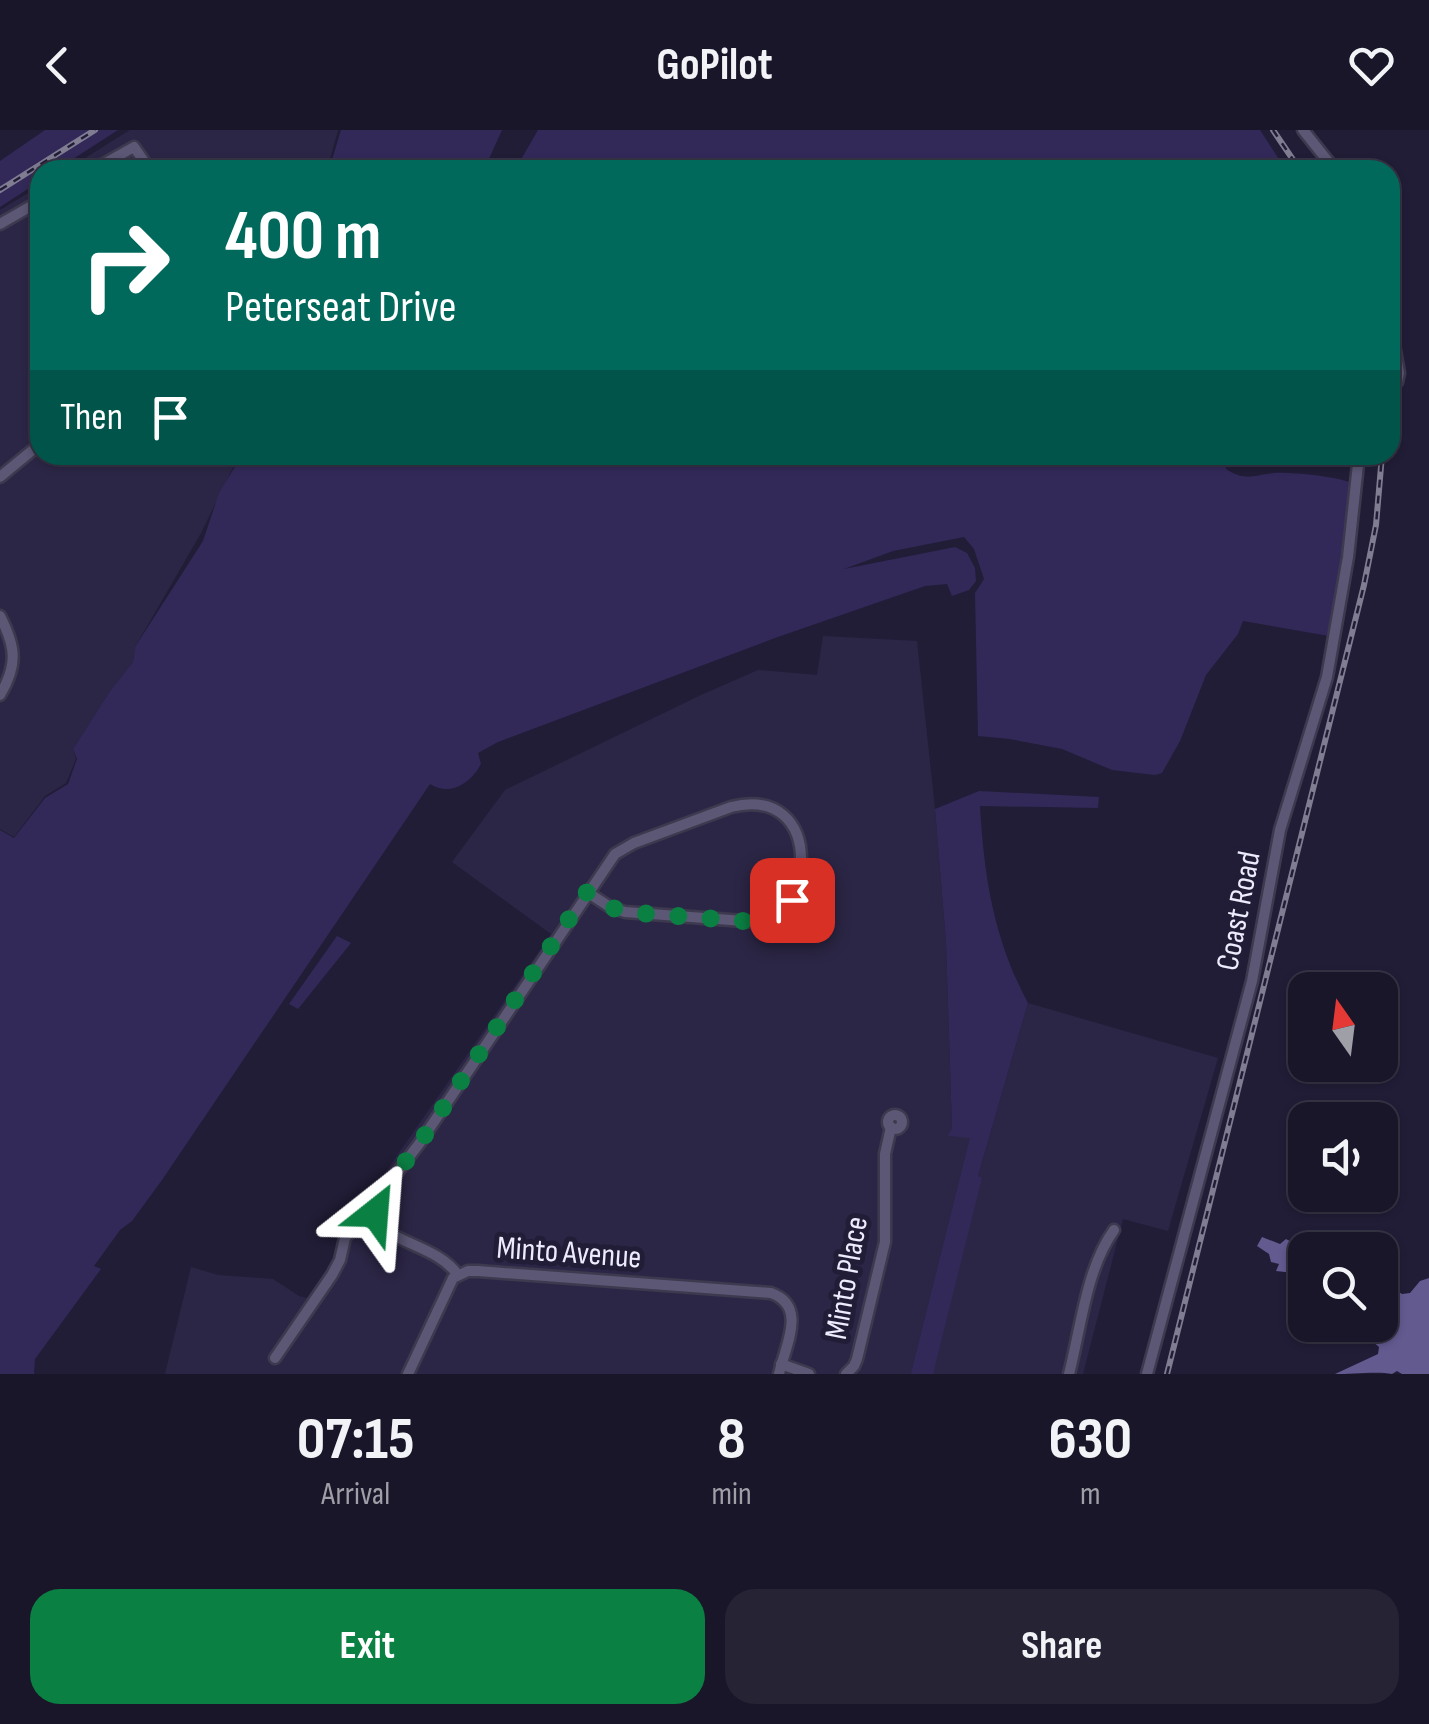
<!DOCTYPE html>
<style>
:root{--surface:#191629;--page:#262335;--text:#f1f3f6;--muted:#9f9fa8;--line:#373546;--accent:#0b8043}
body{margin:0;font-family:"Sofia Sans Condensed",sans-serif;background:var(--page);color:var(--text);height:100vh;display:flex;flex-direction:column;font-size:38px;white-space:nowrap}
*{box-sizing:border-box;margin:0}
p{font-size:32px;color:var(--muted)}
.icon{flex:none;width:55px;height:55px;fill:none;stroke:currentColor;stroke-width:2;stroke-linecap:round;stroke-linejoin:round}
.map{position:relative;height:1244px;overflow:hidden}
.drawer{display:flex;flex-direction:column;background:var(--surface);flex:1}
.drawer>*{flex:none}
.banner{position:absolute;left:30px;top:30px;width:1370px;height:305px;border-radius:30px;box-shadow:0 2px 8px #0004,0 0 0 2px var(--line);background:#00695c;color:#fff;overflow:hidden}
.needle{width:65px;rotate:346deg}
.fabs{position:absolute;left:1288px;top:842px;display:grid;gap:20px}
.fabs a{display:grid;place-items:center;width:110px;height:110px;border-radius:20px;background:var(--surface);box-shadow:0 2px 8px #0004,0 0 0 2px var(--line);font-size:50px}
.pin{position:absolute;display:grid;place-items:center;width:85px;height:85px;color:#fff;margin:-42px;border-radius:20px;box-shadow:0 5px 15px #0006}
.me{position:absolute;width:110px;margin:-55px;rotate:28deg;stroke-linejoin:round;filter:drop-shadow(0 0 8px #0008)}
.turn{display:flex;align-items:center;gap:35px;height:210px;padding:0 30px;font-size:45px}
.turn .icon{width:130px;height:130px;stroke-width:2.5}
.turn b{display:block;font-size:70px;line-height:85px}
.then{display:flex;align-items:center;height:95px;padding:0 30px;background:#0003;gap:20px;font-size:38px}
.eta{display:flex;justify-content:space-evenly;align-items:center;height:170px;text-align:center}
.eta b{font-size:60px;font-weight:700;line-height:70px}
.action{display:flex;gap:20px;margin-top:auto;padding:20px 30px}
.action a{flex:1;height:115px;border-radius:30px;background:var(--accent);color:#fff;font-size:40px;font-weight:700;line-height:115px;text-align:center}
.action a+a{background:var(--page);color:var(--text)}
header{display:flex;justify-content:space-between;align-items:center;height:130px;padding:0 30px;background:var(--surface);font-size:45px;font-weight:700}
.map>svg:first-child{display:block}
</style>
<header><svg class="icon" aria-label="back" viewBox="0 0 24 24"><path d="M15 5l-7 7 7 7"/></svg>GoPilot<svg class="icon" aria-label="heart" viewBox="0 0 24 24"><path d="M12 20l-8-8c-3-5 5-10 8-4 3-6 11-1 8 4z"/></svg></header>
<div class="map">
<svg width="1429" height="1244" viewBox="0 0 1429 1244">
<rect width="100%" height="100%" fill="#211d37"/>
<g fill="#2c2646">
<polygon points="130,0 338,0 327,40 66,40"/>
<polygon points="40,56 40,325 239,325 201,403 135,517 133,532 110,561 73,619 76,629 66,653 45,666 14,707 0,699 0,80"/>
<polygon points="823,506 917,511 935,679 946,812 952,998 949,1006 970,1007 978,1046 1028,873 1218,928 1168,1101 1123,1089 1083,1244 165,1244 191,1137 218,1145 273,1149 299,1166 307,1168 334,1128 340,1106 350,1087 353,1077 369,1066 551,804 452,732 505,660 701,565 758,540 817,545"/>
</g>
<g fill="#322959">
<polygon points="45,0 118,0 56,40 40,40 40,51 0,77 0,31"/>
<polygon points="341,0 502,0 484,40 329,40"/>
<polygon points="538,0 1260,0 1286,40 515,40"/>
<path d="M242 325H1223L1226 339C1246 352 1253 345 1274 343 1291 342 1332 346 1349 352L1342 427 1329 506 1243 491 1238 504 1206 545 1180 611 1162 643 1155 645 1112 640 1062 619 1010 609 978 606 975 463 984 449 974 419 964 407 893 421 844 439 955 417 967 423 975 438 976 451 969 460 952 466 947 454 925 456 775 508 498 612 478 623 481 634C471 653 450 667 430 654L162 1050 132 1091 120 1100 94 1136 101 1139 35 1229 34 1244H0V700L14 708 45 668 68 654 77 629 73 619 110 561 133 532 135 517 203 411 219 363Z"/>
<path d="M979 661 1099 667 1098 678 980 676C984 747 994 810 1028 873L978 1046 982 1048 933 1244H911L970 1008 948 1006 952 998 946 812 935 679Z"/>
<polygon points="337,806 351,813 298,879 289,874"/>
</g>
<g fill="#635a90">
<polygon points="1262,1107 1280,1114 1286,1109 1299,1116 1319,1120 1305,1120 1305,1148 1294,1143 1276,1141 1279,1134 1271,1132 1269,1124 1257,1116"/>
<path d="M1429 1148V1244H1402L1397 1241 1392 1244C1380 1241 1350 1244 1335 1244L1378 1224 1379 1217 1353 1195H1380V1161L1389 1163 1396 1160 1402 1164 1410 1163 1420 1151Z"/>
</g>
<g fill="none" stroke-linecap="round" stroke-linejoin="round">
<defs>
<g id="minor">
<polyline points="1303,0 1335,40"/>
<polyline points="93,40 134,17 150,40"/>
<polyline points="0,94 40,71"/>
<polyline points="1390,192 1399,243 1397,252 1390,257"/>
<polyline points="0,347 40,314"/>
<path d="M0 486C16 517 18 535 0 565"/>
<circle cx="895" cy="992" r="7"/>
<path d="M371 1077 419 1014 615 724 634 713 731 677C775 666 803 690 801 735 800 751 797 766 785 778 777 785 767 789 757 792L625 782 610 777 587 762"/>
<path d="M372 1089 375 1083 373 1078 364 1077 360 1083 364 1090 372 1089C396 1115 437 1116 458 1145"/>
<polyline points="275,1228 332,1145 340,1130 345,1108 362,1088"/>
<polyline points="781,1234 809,1244"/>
<path d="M408 1244 453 1148 468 1141H478L771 1163C808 1176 785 1216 779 1244"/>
<polyline points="846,1244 854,1236 857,1229 885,1112 885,1024 891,997"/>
<path d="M1069 1244C1081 1198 1086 1139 1114 1100"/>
<polyline points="1147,1244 1252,851 1280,700 1327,547 1348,427 1359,325"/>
</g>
</defs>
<use href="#minor" stroke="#3d394e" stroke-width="15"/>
<use href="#minor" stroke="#5b5775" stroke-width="10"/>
<defs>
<g id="rail">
<polyline points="1273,0 1300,40"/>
<polyline points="0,60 95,0"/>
<polyline points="1167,1244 1364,455 1376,395 1382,325"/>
</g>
</defs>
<use href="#rail" stroke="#807d93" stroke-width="6"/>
<use href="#rail" stroke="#211d37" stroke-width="2.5" stroke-dasharray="8" stroke-linecap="butt"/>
</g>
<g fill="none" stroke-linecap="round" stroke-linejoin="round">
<polyline stroke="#0b8043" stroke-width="18" stroke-dasharray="0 32.4" points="375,1083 371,1077 419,1014 587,762 610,777 625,782 757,792 779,783 792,770"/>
</g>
<g text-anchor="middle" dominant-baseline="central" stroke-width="10" stroke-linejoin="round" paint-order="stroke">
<g font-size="32" fill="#edecfd" stroke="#211d37">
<text transform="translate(1239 781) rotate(-79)">Coast Road</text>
<text transform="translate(569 1123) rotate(4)">Minto Avenue</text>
<text transform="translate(847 1148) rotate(-80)">Minto Place</text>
</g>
</g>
</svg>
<div class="fabs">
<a><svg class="needle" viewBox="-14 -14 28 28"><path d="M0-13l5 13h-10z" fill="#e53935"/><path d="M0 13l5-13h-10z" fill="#9f9fa8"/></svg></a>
<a><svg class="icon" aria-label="sound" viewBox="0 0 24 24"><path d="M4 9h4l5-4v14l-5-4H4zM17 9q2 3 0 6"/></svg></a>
<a><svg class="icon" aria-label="search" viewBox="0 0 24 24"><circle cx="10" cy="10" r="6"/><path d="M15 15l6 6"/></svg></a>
</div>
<div class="pin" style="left:792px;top:770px;background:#d93025"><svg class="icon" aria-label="arrive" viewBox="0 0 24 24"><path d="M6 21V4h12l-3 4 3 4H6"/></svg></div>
<svg class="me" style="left:375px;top:1083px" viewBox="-20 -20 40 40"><path d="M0-17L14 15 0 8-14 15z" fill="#0b8043" stroke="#fff" stroke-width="4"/></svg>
<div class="banner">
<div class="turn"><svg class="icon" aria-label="right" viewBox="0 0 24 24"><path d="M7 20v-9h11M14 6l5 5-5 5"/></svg><div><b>400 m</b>Peterseat Drive</div></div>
<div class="then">Then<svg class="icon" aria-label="arrive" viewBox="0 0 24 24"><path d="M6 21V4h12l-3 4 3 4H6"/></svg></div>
</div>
</div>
<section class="drawer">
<div class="eta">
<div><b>07:15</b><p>Arrival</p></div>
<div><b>8</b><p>min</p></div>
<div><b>630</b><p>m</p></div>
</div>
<div class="action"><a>Exit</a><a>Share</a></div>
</section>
